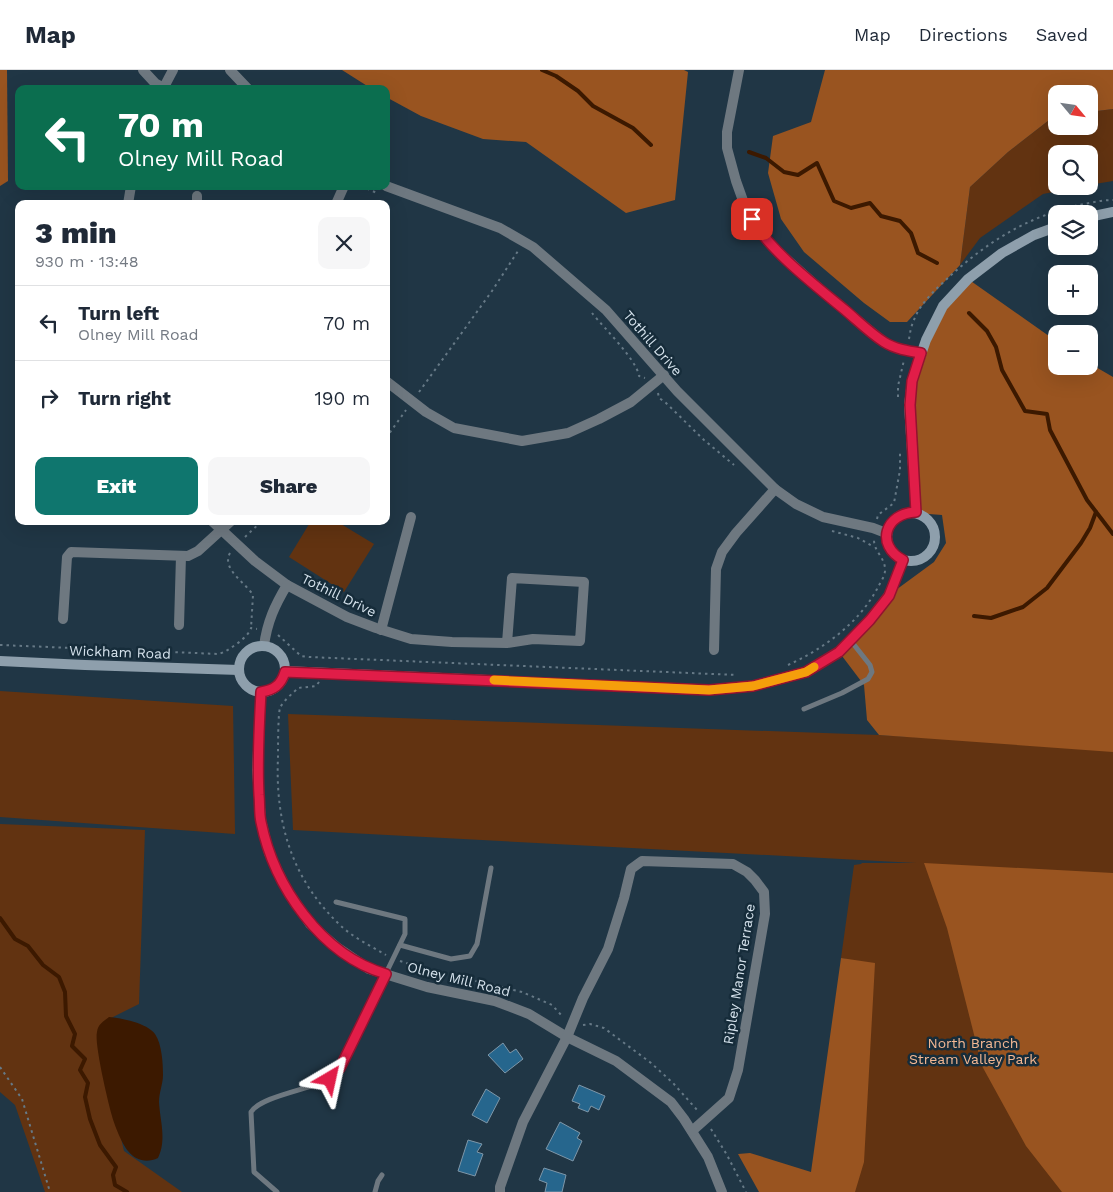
<!DOCTYPE html>
<meta charset="utf-8">
<style>
:root{--surface:#fff;--page:#f6f6f7;--text:#1f2937;--muted:#747a83;--line:#e0e1e3;--accent:#0f766e}
body{margin:0;font-family:"Work Sans",sans-serif;background:var(--page);color:var(--text);height:100vh;display:flex;flex-direction:column;font-size:19px;white-space:nowrap}
*{box-sizing:border-box;margin:0}
p{font-size:16px;color:var(--muted)}
.icon{flex:none;width:28px;height:28px;fill:none;stroke:currentColor;stroke-width:2;stroke-linecap:round;stroke-linejoin:round}
.map{position:relative;flex:1;overflow:hidden}
.side{position:absolute;left:15px;top:130px;width:375px;height:325px;display:flex;flex-direction:column;background:var(--surface);border-radius:10px;box-shadow:0 5px 20px #0002}
.side>*{flex:none}
.top-card{position:absolute;left:15px;top:15px;width:375px;height:105px;border-radius:10px;box-shadow:0 5px 20px #0002;background:#0b6e4f;color:#fff;overflow:hidden}
.needle{width:32px;rotate:119deg}
.tools{position:absolute;left:1048px;top:15px;display:grid;gap:10px}
.tools a{display:grid;place-items:center;width:50px;height:50px;border-radius:10px;background:var(--surface);box-shadow:0 5px 20px #0002;font-size:25px}
.pin{position:absolute;display:grid;place-items:center;width:42px;height:42px;color:#fff;margin:-21px;border-radius:10px;box-shadow:0 2px 8px #0006}
.me{position:absolute;width:55px;margin:-28px;rotate:36deg;stroke-linejoin:round;filter:drop-shadow(0 0 4px #0008)}
.turn{display:flex;align-items:center;gap:18px;height:105px;padding:0 20px;font-size:22px}
.turn .icon{width:65px;height:65px;stroke-width:2.5}
.turn b{display:block;font-size:35px;line-height:42px}
.round{display:grid;place-items:center;flex:none;width:52px;height:52px;border-radius:10px;background:var(--page)}
.summary{display:flex;align-items:center;justify-content:space-between;height:85px;padding:0 20px}
h1{font-size:30px;font-weight:800;line-height:38px}
.button{display:flex;gap:10px;margin-top:auto;padding:10px 20px}
.button a{flex:1;height:58px;border-radius:10px;background:var(--accent);color:#fff;font-size:20px;font-weight:800;line-height:58px;text-align:center}
.button a+a{background:var(--page);color:var(--text)}
ul{padding:0;list-style:none}
li{display:flex;align-items:center;gap:15px;height:75px;padding:0 20px;border-top:1px solid var(--line)}
li div{flex:1}
li b{display:block;font-size:19px}
li em{font-style:normal}
header{display:flex;align-items:center;gap:30px;box-sizing:border-box;height:70px;padding:0 25px;background:var(--surface);border-bottom:1px solid var(--line)}
header strong{font-size:24px}
nav{display:flex;gap:28px;margin-inline-start:auto;font-size:18px}
.map>svg:first-child{display:block}
</style>
<header>
<strong>Map</strong>
<nav><a>Map</a><a>Directions</a><a>Saved</a></nav>
</header>
<div class="map">
<svg width="1113" height="1122" viewBox="0 0 1113 1122">
<rect width="100%" height="100%" fill="#203645"/>
<g fill="#623311">
<polygon points="1113,39 1113,111 1089,115 1089,84 1056,84 1056,116 1084,116 1043,124 980,168 960,195 970,117 1008,82 1053,47 1056,47 1056,56 1089,56 1089,42"/>
<polygon points="311,451 336,451 374,474 344,522 289,487"/>
<polygon points="0,621 233,636 235,764 0,747"/>
<polygon points="288,644 879,665 1113,679 1113,1122 809,1122 846,889 841,888 854,795 861,794 862,793 916,793 293,760"/>
<polygon points="0,754 145,760 139,934 111,948 98,970 124,1081 182,1122 45,1122 15,1035 0,1022"/>
</g>
<g fill="#995420">
<polygon points="0,0 7,0 8,111 0,116"/>
<polygon points="342,0 684,0 688,2 675,130 626,143 526,72 483,69 421,46 386,27 386,19 372,19"/>
<polygon points="825,0 1113,0 1113,39 1089,42 1089,24 1056,24 1056,47 1053,47 1008,82 970,117 960,195 907,252 890,252 864,233 804,182 781,149 768,103 773,66 811,52"/>
<polygon points="968,209 1056,271 1056,296 1089,296 1089,293 1113,307 1113,682 879,665 867,650 864,615 839,582 889,525 934,492 946,473 942,445 916,443 912,311 943,236"/>
<polygon points="924,793 1113,803 1113,1122 1062,1122 1026,1076 982,996 947,858"/>
<polygon points="841,888 875,893 864,1092 855,1122 759,1122 738,1084 750,1083 811,1102"/>
</g>
<path fill="#3c1900" d="M109 947C121 948 147 953 155 964 162 974 163 994 163 1005 163 1014 159 1022 159 1032 160 1051 167 1070 158 1088 147 1093 136 1091 128 1081 122 1074 114 1054 112 1046 108 1032 94 973 97 962 98 954 103 952 109 947Z"/>
<g fill="none" stroke-linecap="round" stroke-linejoin="round">
<g stroke="#3c1900" stroke-width="4">
<polyline points="542,0 556,6 578,21 593,36 633,58 651,75"/>
<polyline points="749,82 766,88 784,102 798,105 817,93 834,131 851,138 870,133 881,146 900,151 911,163 918,183 937,193"/>
<polyline points="969,243 987,261 996,277 1002,300 1025,341 1047,344 1050,360 1087,430 1113,464"/>
<polyline points="974,546 991,548 1023,537 1047,518 1081,473 1090,458 1096,442"/>
<polyline points="0,848 15,869 28,876 43,895 59,907 65,922 66,946 75,964 72,976 85,989 80,1000 88,1013 85,1027 90,1049 100,1075 116,1097 113,1105 115,1115 127,1122"/>
</g>
</g>
<g fill="#26668d" stroke="#7e97a9">
<polygon points="503,973 510,983 516,979 523,989 505,1003 488,985"/>
<polygon points="579,1015 605,1026 599,1040 591,1036 588,1042 578,1038 580,1034 572,1031"/>
<polygon points="486,1019 500,1028 487,1053 472,1045"/>
<polygon points="560,1052 580,1063 577,1068 582,1071 573,1091 546,1079"/>
<polygon points="468,1070 482,1074 477,1082 483,1084 475,1106 458,1101"/>
<polygon points="544,1098 566,1105 562,1122 545,1122 547,1113 539,1110"/>
</g>
<g fill="none" stroke-linecap="round" stroke-linejoin="round">
<g stroke="#667986" stroke-width="2" stroke-dasharray="2.5 4" stroke-linecap="butt">
<polyline points="361,116 377,123"/>
<path d="M592 243C603 257 637 290 639 306L645 308"/>
<path d="M909 269C910 263 911 256 914 250 920 233 937 218 950 206 989 171 1027 147 1079 135 1090 133 1101 130 1113 130"/>
<polyline points="419,322 492,221 518,181"/>
<polyline points="658,323 659,328 665,332 704,370 734,395"/>
<polyline points="898,327 898,316 904,290"/>
<polyline points="386,368 406,340"/>
<polyline points="877,449 878,445 894,433 900,400 900,380"/>
<polyline points="832,461 858,468 874,477"/>
<polyline points="245,467 262,451"/>
<path d="M230 483C221 499 246 513 253 525L251 558"/>
<polyline points="278,565 301,586 309,587 737,605"/>
<path d="M0 575 219 584C228 581 249 567 251 558L257 559"/>
<path d="M788 595C823 579 858 554 877 519 880 513 886 505 885 498 884 487 874 481 874 470"/>
<path d="M319 612 316 616 298 618C293 623 283 631 280 638 278 644 278 678 278 687 275 753 292 810 341 856 354 868 371 876 386 885"/>
<polyline points="400,891 428,900 522,922 552,935 563,947"/>
<polyline points="583,955 590,954 604,958 651,993 673,1013 698,1041"/>
<polyline points="0,997 22,1029 50,1122"/>
<polyline points="711,1059 727,1085 746,1122"/>
</g>
<g stroke="#6e7880" stroke-width="5">
<polyline points="804,639 842,623 868,609 872,602 870,595 851,571"/>
<polyline points="400,875 451,889 470,886 477,874 491,798"/>
<path d="M277 1122 254 1102 251 1042C261 1026 312 1019 329 1009 333 1007 337 1002 340 998L405 864V849L336 832"/>
<polyline points="375,1122 378,1111 382,1105"/>
</g>
<g stroke="#6e7880" stroke-width="10">
<polyline points="143,0 155,13 164,18"/>
<polyline points="230,0 248,19"/>
<polyline points="739,0 727,62 727,78 736,111 746,139 757,159 773,177 821,220 885,273 899,279 921,283"/>
<polyline points="163,19 173,0"/>
<polyline points="386,116 500,158 533,177 606,240 677,321 775,419 796,434 823,447 873,458 886,463"/>
<polyline points="128,134 131,116"/>
<polyline points="197,134 197,126"/>
<polyline points="336,134 344,116"/>
<polyline points="386,311 426,342 454,358 522,371 568,363 599,349 631,332 664,305"/>
<polyline points="212,451 255,491 287,515 347,547 376,558 411,569 452,572 507,573 533,569 580,571 584,512 512,508 507,573"/>
<polyline points="63,549 67,487 71,482 188,486 198,481 231,451"/>
<polyline points="179,555 181,486"/>
<polyline points="381,560 411,447"/>
<path d="M264 576C267 552 275 535 287 515"/>
<polyline points="714,580 716,499 722,482 736,463 775,419"/>
<polyline points="261,622 257,700 261,750 269,783 286,818 310,854 338,878 369,899 427,917 495,931 529,944 567,967 616,991 671,1032 684,1049 708,1087 722,1122"/>
<polyline points="500,1122 500,1117 523,1052 567,967 583,928 608,879 624,828 631,799 642,791 733,794 747,802 755,810 764,822 765,844 738,1000 729,1028 692,1061"/>
</g>
<g stroke="#8e9fac" stroke-width="10">
<polyline points="1089,147 1113,142"/>
<polyline points="916,442 909,335 912,311 926,270 943,236 968,209 1002,183 1034,165 1056,157"/>
<circle cx="911" cy="467" r="24"/>
<circle cx="262" cy="599" r="23"/>
<polyline points="0,591 85,595 239,600"/>
<polyline points="285,601 709,620 753,616 806,602 839,582 870,550 889,525 903,490"/>
</g>
</g>
<g fill="none" stroke-linecap="round" stroke-linejoin="round">
<defs>
<path id="route" d="M330 1009 340 998 386 904C321 885 274 816 261 752 259 743 260 734 259 725 257 691 259 657 261 622 274 620 281 615 285 602L709 620 753 616 806 602 839 582 870 550 889 526 903 490C875 475 885 443 916 442L910 335 912 311 921 283C908 281 895 279 884 272 870 263 858 251 845 240 816 216 770 181 752 149"/>
</defs>
<use href="#route" stroke="#92132f" stroke-width="12"/>
<use href="#route" stroke="#e11d48" stroke-width="9"/>
<polyline stroke="#f59e0b" stroke-width="9" points="494,610 709,620 753,616 806,602 814,597"/>
</g>
<g text-anchor="middle" dominant-baseline="central" stroke-width="5" stroke-linejoin="round" paint-order="stroke">
<g font-size="14" fill="#d5e2ec" stroke="#162c3a">
<text transform="translate(653 273) rotate(49)">Tothill Drive</text>
<text transform="translate(339 525) rotate(26)">Tothill Drive</text>
<text transform="translate(120 582) rotate(2)">Wickham Road</text>
<text transform="translate(739 904) rotate(-81)">Ripley Manor Terrace</text>
<text transform="translate(459 909) rotate(14)">Olney Mill Road</text>
</g>
<g font-size="14" fill="#f4b893" stroke="#162c3a">
<text x="973" y="973">North Branch<tspan x="973" dy="16">Stream Valley Park</tspan></text>
</g>
</g>
</svg>
<div class="tools">
<a><svg class="needle" viewBox="-14 -14 28 28"><path d="M0-13l5 13h-10z" fill="#e53935"/><path d="M0 13l5-13h-10z" fill="#747a83"/></svg></a>
<a><svg class="icon" aria-label="search" viewBox="0 0 24 24"><circle cx="10" cy="10" r="6"/><path d="M15 15l6 6"/></svg></a>
<a><svg class="icon" aria-label="layers" viewBox="0 0 24 24"><path d="M12 4l9 5-9 5-9-5zM3 14l9 5 9-5"/></svg></a>
<a>+</a>
<a>−</a>
</div>
<div class="pin" style="left:752px;top:149px;background:#d93025"><svg class="icon" aria-label="arrive" viewBox="0 0 24 24"><path d="M6 21V4h12l-3 4 3 4H6"/></svg></div>
<svg class="me" style="left:330px;top:1009px" viewBox="-20 -20 40 40"><path d="M0-17L14 15 0 8-14 15z" fill="#e11d48" stroke="#fff" stroke-width="4"/></svg>
<div class="top-card">
<div class="turn"><svg class="icon" aria-label="left" viewBox="0 0 24 24"><path d="M17 20v-9H6M10 6l-5 5 5 5"/></svg><div><b>70 m</b>Olney Mill Road</div></div>
</div>
<section class="side">
<div class="summary"><div><h1>3 min</h1><p>930 m · 13:48</p></div><a class="round"><svg class="icon" aria-label="close" viewBox="0 0 24 24"><path d="M6 6l12 12M18 6L6 18"/></svg></a></div>
<ul>
<li><svg class="icon" aria-label="left" viewBox="0 0 24 24"><path d="M17 20v-9H6M10 6l-5 5 5 5"/></svg><div><b>Turn left</b><p>Olney Mill Road</p></div><em>70 m</em></li>
<li><svg class="icon" aria-label="right" viewBox="0 0 24 24"><path d="M7 20v-9h11M14 6l5 5-5 5"/></svg><div><b>Turn right</b></div><em>190 m</em></li>
</ul>
<div class="button"><a>Exit</a><a>Share</a></div>
</section>
</div>
